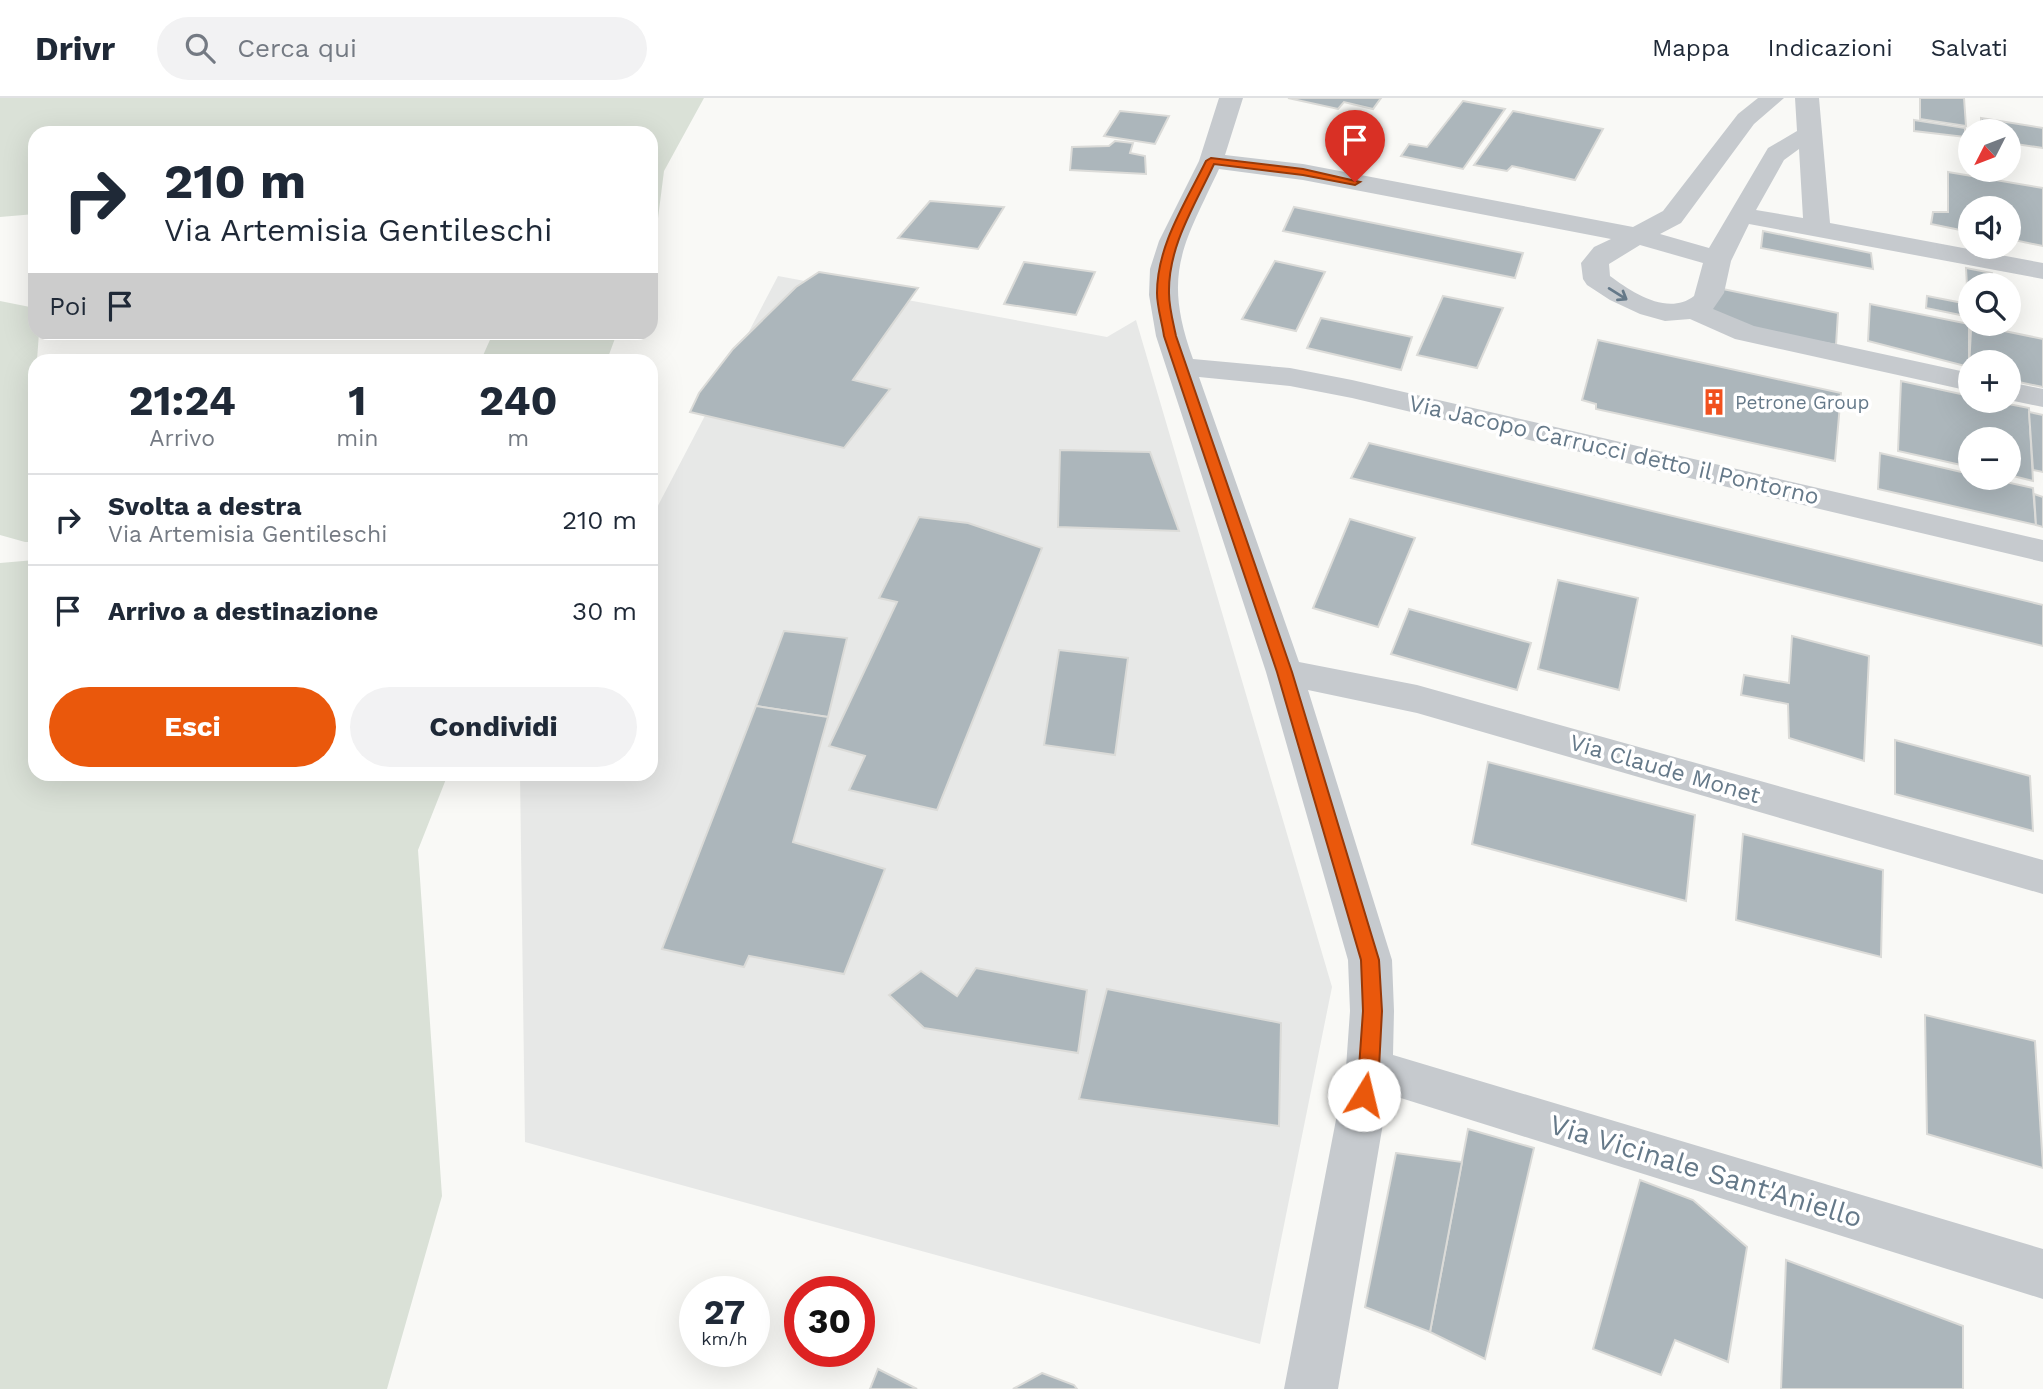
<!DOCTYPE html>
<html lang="it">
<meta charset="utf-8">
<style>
:root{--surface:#fff;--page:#f2f2f3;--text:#1f2937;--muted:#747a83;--line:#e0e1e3;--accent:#ea580c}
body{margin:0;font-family:"Work Sans",sans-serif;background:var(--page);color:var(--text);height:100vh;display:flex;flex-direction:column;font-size:26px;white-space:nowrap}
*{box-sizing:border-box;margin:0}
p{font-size:23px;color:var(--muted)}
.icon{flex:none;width:38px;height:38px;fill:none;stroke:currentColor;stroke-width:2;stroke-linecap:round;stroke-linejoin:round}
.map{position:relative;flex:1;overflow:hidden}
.details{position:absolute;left:28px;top:256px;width:630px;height:427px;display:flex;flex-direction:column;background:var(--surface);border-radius:21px;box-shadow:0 7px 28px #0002}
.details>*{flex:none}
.hud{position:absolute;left:28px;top:28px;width:630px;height:214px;border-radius:21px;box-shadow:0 7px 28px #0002;background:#fff;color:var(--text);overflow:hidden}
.needle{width:46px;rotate:228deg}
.tools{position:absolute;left:1958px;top:21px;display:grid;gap:14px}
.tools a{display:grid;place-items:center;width:63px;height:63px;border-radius:50%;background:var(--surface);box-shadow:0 7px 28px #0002;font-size:35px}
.speed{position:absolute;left:679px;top:1178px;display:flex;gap:14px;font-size:35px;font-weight:700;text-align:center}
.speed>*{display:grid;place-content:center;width:91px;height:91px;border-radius:50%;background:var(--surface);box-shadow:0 7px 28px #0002;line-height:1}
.speed small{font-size:18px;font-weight:400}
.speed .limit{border:10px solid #d22;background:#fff;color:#111}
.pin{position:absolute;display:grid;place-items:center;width:60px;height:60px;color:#fff;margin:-72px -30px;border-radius:50% 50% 50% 0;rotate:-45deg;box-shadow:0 0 7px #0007}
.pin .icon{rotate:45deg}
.me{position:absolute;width:77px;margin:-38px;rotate:9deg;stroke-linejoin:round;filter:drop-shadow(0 0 5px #0008)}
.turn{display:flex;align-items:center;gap:24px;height:147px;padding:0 21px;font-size:32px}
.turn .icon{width:91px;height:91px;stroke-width:2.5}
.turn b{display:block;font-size:49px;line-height:60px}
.then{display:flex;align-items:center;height:66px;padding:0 21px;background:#0003;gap:14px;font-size:26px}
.eta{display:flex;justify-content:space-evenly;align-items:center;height:119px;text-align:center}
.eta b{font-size:42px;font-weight:700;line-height:49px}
.action{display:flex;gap:14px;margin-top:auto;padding:14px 21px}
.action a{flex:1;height:80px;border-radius:42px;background:var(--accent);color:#fff;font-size:28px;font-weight:700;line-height:80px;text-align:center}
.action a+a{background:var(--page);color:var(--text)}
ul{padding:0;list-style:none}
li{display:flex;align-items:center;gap:21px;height:91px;padding:0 21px;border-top:2px solid var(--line)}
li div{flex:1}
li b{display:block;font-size:26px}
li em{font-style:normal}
header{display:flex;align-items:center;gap:42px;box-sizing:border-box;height:98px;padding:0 35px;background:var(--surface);border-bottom:2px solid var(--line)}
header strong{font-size:33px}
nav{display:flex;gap:38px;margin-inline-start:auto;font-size:24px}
.search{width:490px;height:63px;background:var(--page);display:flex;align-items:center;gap:18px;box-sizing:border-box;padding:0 24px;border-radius:38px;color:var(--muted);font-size:26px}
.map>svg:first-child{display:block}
</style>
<header>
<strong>Drivr</strong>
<div class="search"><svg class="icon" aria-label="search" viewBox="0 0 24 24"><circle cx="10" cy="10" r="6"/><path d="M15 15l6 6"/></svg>Cerca qui</div>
<nav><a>Mappa</a><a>Indicazioni</a><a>Salvati</a></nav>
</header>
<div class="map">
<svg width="2043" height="1291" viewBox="0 0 2043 1291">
<rect width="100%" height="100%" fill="#f9f9f6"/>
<polygon fill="#e7e8e7" points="778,178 1107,239 1136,222 1332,889 1260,1246 525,1044 520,676 651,676 651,421"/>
<g fill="#dae1d7">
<polygon points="0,0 704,0 664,73 657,128 651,145 651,35 35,35 35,116 0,119"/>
<polygon points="0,203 35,210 35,234 39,235 34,302 35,444 25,444 0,437"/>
<polygon points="493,235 493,234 617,235 607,262 481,262"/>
<polygon points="35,462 35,676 448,676 418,752 442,1098 387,1291 0,1291 0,465"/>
</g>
<g fill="#acb6bb" stroke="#dbdbd8" stroke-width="2">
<polygon points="1288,0 1381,0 1373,11 1344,4 1338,11"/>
<polygon points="1920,0 1964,0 1966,28 1920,21"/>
<polygon points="1463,3 1505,11 1463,71 1401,58 1409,46 1427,49"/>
<polygon points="1120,13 1169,18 1155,46 1104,38"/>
<polygon points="1513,13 1603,31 1575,82 1512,68 1507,73 1474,67"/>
<polygon points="1981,20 2043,30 2043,50 2009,45 2009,33 1981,33"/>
<polygon points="1914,22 1965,30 1965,39 1914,33"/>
<polygon points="1115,43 1133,45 1130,55 1145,58 1146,76 1070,72 1072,49 1109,48"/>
<polygon points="1948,74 2043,90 2043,148 2009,141 2009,110 1970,110 1970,134 1931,126 1933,114 1948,114"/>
<polygon points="930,103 1004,109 978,151 898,140"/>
<polygon points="1294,109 1523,155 1515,180 1283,133"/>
<polygon points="1763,133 1871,155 1873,171 1761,150"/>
<polygon points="1275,163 1325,174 1296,233 1242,221"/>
<polygon points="1024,164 1095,174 1076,217 1004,206"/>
<polygon points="1966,170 1992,175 1993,187 1970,187 1970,219 1926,210 1927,198 1968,206"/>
<polygon points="819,174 918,190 853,282 890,291 844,350 690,314 699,295 733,251 796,189"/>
<polygon points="1718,190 1838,215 1836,247 1742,230 1702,214"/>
<polygon points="1443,198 1503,210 1477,270 1417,257"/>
<polygon points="1870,206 1969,226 1969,269 1868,243"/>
<polygon points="1321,220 1412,239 1401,272 1307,250"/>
<polygon points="1980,228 2043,241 2043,289 2009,282 2009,264 1970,264 1969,269 1971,232"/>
<polygon points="1598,242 1841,295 1835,363 1596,311 1596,306 1582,302"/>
<polygon points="1901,283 1970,298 1970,303 1993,303 2029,310 2033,383 2009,377 2009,341 1970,341 1970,369 1898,353"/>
<polygon points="2029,314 2043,317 2043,374 2033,372"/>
<polygon points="1369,345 2043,507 2043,548 1351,380"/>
<polygon points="1060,352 1150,354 1179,433 1058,429"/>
<polygon points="1880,355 1970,376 1970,380 1988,380 2033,390 2036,427 1878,391"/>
<polygon points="2034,396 2043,399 2043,429 2036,427"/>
<polygon points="919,419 968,425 1042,450 937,712 849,692 865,658 829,648 897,504 879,500"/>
<polygon points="1350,421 1415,440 1378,529 1313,510"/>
<polygon points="1558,482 1638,500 1619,592 1538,571"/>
<polygon points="1409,511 1531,545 1517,592 1391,556"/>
<polygon points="784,533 847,540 828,619 756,608"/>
<polygon points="1792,538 1869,558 1864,663 1789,640 1788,606 1741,597 1744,577 1789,585"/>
<polygon points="1059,552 1128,560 1115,657 1044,647"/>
<polygon points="756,608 828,619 793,744 885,771 844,876 749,858 744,869 662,851"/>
<polygon points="1895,642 2030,678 2033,733 1895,696"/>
<polygon points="1488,664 1695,717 1686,803 1472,746"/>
<polygon points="1743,736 1883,772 1881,859 1736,822"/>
<polygon points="976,870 1087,892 1078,955 924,930 889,897 921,873 957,898"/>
<polygon points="1107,891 1281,925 1279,1028 1079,1001"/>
<polygon points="1925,917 2035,943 2043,1070 1927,1036"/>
<polygon points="1468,1031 1534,1050 1485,1261 1430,1234"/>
<polygon points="1396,1055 1462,1064 1430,1234 1365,1209"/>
<polygon points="1640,1082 1693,1102 1747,1149 1728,1264 1675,1242 1661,1277 1593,1251"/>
<polygon points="1786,1162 1963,1228 1963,1291 1781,1291"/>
<polygon points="878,1271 917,1291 870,1291"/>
<polygon points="1042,1275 1074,1287 1077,1291 1013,1291"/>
</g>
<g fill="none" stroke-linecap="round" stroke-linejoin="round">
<g fill="#c6cace" fill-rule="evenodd">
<path d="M1219 0H1243L1225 57 1303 66 1633 129 1663 113 1738 16 1758 0H1784L1754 26 1681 125 1660 136 1709 150 1768 50 1797 33 1795 0H1819L1830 125 2043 165V181L1749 126 1731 163 1724 195 1713 211 1754 228 1970 275V293L1735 241 1690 221 1665 223 1640 216 1610 202 1587 187 1583 181 1581 165 1594 149 1611 141 1303 82 1219 71C1183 148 1162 175 1193 261L1290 270 1352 282 2043 442V464L1352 300 1290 288 1199 279 1299 564 1417 587 2043 762V796L1417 615 1308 592 1392 862 1394 913 1393 957 2043 1151V1201L1388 996 1338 1291H1284L1346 970 1350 913 1348 862 1266 574 1156 238 1149 197 1150 171 1159 143 1199 63ZM1799 51 1803 120 1756 112 1784 62ZM1640 147 1703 165 1694 198C1668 218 1633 195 1610 178L1609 166Z"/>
<polygon points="2009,284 2043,291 2043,309 2009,302"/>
</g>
</g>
<defs><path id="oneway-shaft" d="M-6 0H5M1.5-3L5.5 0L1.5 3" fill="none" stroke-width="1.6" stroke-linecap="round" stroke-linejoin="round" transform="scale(1.75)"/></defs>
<use stroke="#657989" href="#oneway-shaft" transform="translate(1618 196) rotate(32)"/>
<path fill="#ea580c" stroke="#983908" stroke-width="2" d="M1211 60 1303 71 1360 84 1355 87 1303 77 1214 66C1195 107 1168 148 1169 195 1169 209 1173 224 1176 238L1292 574 1379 862 1382 913 1379 970 1371 1003 1364 1006 1357 1003 1354 997 1359 970 1363 913 1361 862 1277 574 1164 238C1162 224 1157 209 1157 195 1157 147 1186 104 1206 63Z"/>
<defs>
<symbol id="building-bare" viewBox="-9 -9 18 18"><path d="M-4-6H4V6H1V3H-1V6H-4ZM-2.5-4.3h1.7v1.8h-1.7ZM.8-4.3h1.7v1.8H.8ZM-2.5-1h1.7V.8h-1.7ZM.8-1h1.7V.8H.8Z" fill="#f1501d" stroke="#fff" stroke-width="2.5" paint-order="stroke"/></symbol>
</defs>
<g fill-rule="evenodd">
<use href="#building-bare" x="1695" y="285" width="38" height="38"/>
</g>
<g text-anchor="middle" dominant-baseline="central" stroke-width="7" stroke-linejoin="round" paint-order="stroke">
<g font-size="19" fill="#657989" stroke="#fff" text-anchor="start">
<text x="1735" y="304">Petrone Group</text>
</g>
<g font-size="23" fill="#657989" stroke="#fff">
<text transform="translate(1614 352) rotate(13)">Via Jacopo Carrucci detto il Pontorno</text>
<text transform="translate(1665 671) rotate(16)">Via Claude Monet</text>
</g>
<g font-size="28" fill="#657989" stroke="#fff">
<text transform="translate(1706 1073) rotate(17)">Via Vicinale Sant'Aniello</text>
</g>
</g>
</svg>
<div class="tools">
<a><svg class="needle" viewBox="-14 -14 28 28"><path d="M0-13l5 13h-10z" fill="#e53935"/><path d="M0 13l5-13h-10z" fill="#747a83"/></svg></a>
<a><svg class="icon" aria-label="sound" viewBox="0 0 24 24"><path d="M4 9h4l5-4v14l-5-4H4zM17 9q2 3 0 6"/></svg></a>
<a><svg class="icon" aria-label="search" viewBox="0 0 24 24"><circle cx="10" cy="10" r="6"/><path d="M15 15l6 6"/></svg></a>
<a>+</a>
<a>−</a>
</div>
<div class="speed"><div>27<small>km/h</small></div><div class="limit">30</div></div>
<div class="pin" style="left:1355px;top:84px;background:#d93025"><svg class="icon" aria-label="arrive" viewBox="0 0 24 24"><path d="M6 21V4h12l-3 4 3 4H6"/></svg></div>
<svg class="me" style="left:1364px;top:997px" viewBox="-20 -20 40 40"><circle r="19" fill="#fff"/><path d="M0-13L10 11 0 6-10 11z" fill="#ea580c"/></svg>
<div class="hud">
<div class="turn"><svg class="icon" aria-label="right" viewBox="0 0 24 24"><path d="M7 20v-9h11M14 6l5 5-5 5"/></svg><div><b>210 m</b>Via Artemisia Gentileschi</div></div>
<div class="then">Poi<svg class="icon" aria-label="arrive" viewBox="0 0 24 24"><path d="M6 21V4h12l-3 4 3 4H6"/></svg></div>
</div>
<section class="details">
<div class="eta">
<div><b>21:24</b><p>Arrivo</p></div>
<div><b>1</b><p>min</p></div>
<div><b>240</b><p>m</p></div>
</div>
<ul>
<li><svg class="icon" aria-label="right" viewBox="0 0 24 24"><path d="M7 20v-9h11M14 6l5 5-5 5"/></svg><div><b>Svolta a destra</b><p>Via Artemisia Gentileschi</p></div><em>210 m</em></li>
<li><svg class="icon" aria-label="arrive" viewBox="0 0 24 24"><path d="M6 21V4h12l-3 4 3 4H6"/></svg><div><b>Arrivo a destinazione</b></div><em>30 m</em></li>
</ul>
<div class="action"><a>Esci</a><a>Condividi</a></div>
</section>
</div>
